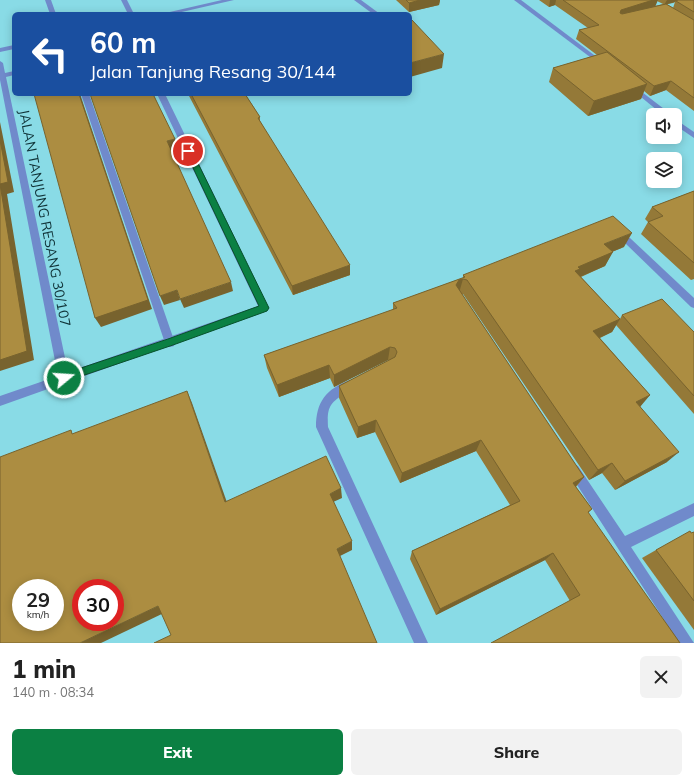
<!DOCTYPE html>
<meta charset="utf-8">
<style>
:root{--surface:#fff;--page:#f2f2f2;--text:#222;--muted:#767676;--accent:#0b8043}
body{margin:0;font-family:Mulish,sans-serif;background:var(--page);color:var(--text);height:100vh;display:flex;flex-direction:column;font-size:15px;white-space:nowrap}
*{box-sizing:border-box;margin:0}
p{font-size:13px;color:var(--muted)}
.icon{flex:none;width:22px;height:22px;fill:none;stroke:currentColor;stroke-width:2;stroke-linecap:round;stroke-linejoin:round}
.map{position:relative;height:643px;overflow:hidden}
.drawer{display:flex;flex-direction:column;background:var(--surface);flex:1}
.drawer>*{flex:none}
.banner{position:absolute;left:12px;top:12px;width:400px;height:84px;border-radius:6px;box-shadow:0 2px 10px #0003;background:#1a4fa0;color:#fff;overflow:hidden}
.tools{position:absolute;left:646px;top:108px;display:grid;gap:8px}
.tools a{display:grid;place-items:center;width:36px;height:36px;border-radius:6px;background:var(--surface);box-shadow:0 2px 10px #0003;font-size:20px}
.speed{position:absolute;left:12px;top:579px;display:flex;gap:8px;font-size:20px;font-weight:700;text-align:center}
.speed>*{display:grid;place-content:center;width:52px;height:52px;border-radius:50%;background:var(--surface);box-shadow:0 2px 10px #0003;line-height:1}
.speed small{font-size:10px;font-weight:400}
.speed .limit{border:6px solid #d22;background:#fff;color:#111}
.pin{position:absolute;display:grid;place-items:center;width:34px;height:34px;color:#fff;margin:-17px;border:2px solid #fff;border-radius:50%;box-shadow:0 1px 4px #0007}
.me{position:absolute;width:44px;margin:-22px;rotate:72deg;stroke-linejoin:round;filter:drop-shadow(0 0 3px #0008)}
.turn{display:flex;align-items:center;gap:14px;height:84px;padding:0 12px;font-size:18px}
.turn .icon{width:52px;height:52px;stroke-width:2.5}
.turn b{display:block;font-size:28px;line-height:34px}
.round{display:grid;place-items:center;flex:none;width:42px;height:42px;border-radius:6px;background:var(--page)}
.overview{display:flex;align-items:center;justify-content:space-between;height:68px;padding:0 12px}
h1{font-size:24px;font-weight:800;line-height:30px}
.button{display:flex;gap:8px;margin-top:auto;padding:8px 12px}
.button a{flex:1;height:46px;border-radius:6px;background:var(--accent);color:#fff;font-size:16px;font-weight:800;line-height:46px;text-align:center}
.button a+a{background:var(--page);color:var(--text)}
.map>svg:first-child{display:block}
</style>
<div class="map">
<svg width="694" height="643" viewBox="0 0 694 643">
<rect width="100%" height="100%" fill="#89dbe6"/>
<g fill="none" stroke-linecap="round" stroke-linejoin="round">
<g fill="#708acb" fill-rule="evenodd">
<polygon points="354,0 361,0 380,14 373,14"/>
<polygon points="81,94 89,94 175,343 174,346 170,347 166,346 165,343"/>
<polygon points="574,464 578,466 625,536 694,503 694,516 631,547 694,643 679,643 570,474 568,470 570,466"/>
</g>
<g fill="#708acb" fill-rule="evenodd">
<polygon points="45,0 51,0 56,14 50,14"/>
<polygon points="121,0 127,0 134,14 128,14"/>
<polygon points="222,0 234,0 173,14 161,14"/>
<polygon points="514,0 521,0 606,64 606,66 602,66"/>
<polygon points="14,45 14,49 0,52 0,48"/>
<polygon points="0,61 3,63 5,73 14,71 14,75 6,77 68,372 258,306 157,94 165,94 269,308 267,311 0,406 0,396 58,376 0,80"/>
<polygon points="632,85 634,86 672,115 663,115 630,88 630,86"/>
<polygon points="675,119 694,132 694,138 675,125"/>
<polygon points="627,237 630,238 694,298 694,308 691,307 624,242 623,240 624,238"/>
<path d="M350 380 354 382 355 385C353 389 350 391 346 393 329 403 327 408 328 427L428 643H414L316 427C316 402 326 389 350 380Z"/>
</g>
</g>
<g fill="#947938" fill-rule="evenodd">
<polygon points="396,0 440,0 439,5 409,12"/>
<path d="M539 0H694V111L666 90 650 96 644 91 641 99 588 116 549 82 553 68 597 55 576 39 579 30 588 28 555 5 549 7ZM657 1 663 4 655 6ZM675 2 673 8 667 4 673 3Z"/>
<polygon points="188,94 245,94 260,117 260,121 350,275 293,295"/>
<polygon points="694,191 694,279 691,280 641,234 648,222 645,219 652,207"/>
<polygon points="624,247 612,252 605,266 581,277 620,319 622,315 694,332 694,414 616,325 612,332 600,338 650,395 640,406 667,462 615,490 602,473 589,480 463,294 462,294 584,477 576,487 592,509 588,513 680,643 570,601 545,560 436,615 410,559 412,551 510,505 476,451 400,483 375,432 357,438 339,398 339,386 389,360 388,360 334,387 330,378 279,397 267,368 264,355 393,310 393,303 463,278 463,275"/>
<polygon points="694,532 694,630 642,558 656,550"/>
</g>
<g fill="#78632e">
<polygon points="420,0 440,0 439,5 409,12 409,3"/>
<polygon points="550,0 556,0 555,5 549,7"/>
<polygon points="653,0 658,0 655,7 618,19 621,10"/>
<polygon points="667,0 682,0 676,1 675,2 664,5"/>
<polygon points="444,54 442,68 410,77 410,63"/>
<polygon points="671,81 666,90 650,96 654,86"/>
<polygon points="647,84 641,99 588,116 594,101"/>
<polygon points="79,94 80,94 152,309 101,327 95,318"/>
<polygon points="0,122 14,192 7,194 34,360 0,371"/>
<polygon points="175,139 177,149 170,151 167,141"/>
<polygon points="632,233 624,247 596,258 604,244"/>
<polygon points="613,252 605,266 575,279 568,285 578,267"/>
<polygon points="350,265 350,275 293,295 292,286"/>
<polygon points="463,279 459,293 456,285 459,280"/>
<polygon points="231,282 233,291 184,308 180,299"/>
<polygon points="177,290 180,300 164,305 160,296"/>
<polygon points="620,319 612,332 586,344 593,331"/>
<polygon points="390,347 388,360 334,387 334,375"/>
<polygon points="329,365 330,378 279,397 277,385"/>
<polygon points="187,391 192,403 230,511 225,502"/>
<polygon points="650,395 640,407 636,402"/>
<polygon points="376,420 375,432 357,438 358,427"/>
<polygon points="481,440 476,451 400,483 402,473"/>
<polygon points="679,452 667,462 615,490 625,481"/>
<polygon points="612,463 602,473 589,480 598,470"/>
<polygon points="584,477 575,487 573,483"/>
<polygon points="341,488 342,498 331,503 330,494"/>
<polygon points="352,541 352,550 338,557 337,549"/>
<polygon points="553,553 545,560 436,615 440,609"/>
<polygon points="158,606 166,612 101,643 80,643"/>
</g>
<g fill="#ac8d41" stroke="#78632e" fill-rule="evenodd">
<polygon points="406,0 420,0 409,3"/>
<polygon points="563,0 653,0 621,10 620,13 622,14 666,4 694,20 694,98 671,81 654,86 579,30 599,25"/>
<polygon points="678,0 694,0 694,12 676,1"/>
<polygon points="412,20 444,54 410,63 410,21"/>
<polygon points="607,52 647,84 594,101 553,68"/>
<polygon points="34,94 79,94 148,300 95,318"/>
<polygon points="90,94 153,94 175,139 167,141 231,282 180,299 177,290 160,296"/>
<polygon points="191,94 245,94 260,117 258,118 350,265 292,286"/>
<polygon points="0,140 8,182 0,184 27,351 0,360"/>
<polygon points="694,191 694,263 648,222 663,216 652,207"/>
<polygon points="613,216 632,233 604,244 613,252 578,267 580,269 575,271 620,319 593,331 650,395 636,402 679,452 625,481 612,463 598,470 467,280 463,279 459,280 456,285 584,477 573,483 592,509 588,512 680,643 491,643 580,595 553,553 440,609 412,551 520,501 481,440 402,473 376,420 358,427 339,386 395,357 397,352 395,348 390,347 334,375 329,365 277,385 264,355 397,308 393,303 465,277 463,275"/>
<polygon points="662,299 694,332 694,396 622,315"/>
<path d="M187 391 225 502 326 456 341 488 330 494 352 541 337 549 377 643H154L171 635 158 606 80 643H0V457L71 430 72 434ZM21 588H55V622H21ZM81 588H115V622H81Z"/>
<polygon points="690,531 691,533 694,532 694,601 656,550"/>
</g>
<polygon fill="#0b8043" stroke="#07532c" points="186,149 188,149 192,151 269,308 267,311 173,345 64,382 60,381 59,378 60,375 168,339 259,306 185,151"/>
<g text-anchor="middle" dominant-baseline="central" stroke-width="3.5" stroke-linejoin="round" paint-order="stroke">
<g font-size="14" fill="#103338" stroke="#89dbe6">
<text transform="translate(45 218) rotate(79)">JALAN TANJUNG RESANG 30/107</text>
</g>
</g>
</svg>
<div class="tools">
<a><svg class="icon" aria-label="sound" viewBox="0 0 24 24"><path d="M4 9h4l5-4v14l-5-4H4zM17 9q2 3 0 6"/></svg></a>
<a><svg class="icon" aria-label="layers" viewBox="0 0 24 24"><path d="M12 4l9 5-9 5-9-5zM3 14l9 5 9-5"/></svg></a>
</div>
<div class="speed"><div>29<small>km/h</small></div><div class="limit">30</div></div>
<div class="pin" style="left:188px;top:151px;background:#d93025"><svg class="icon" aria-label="arrive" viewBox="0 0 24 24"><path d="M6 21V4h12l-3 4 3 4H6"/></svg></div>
<svg class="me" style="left:64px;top:378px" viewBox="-20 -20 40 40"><circle r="17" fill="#0b8043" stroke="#fff" stroke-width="3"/><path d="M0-11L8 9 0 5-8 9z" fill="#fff"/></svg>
<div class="banner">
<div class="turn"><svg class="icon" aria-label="left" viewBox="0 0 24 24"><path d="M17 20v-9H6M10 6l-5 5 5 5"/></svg><div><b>60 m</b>Jalan Tanjung Resang 30/144</div></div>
</div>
</div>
<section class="drawer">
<div class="overview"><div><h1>1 min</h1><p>140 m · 08:34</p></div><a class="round"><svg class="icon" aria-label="close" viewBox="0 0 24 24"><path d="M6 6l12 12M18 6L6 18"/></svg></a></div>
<div class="button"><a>Exit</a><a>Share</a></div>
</section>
